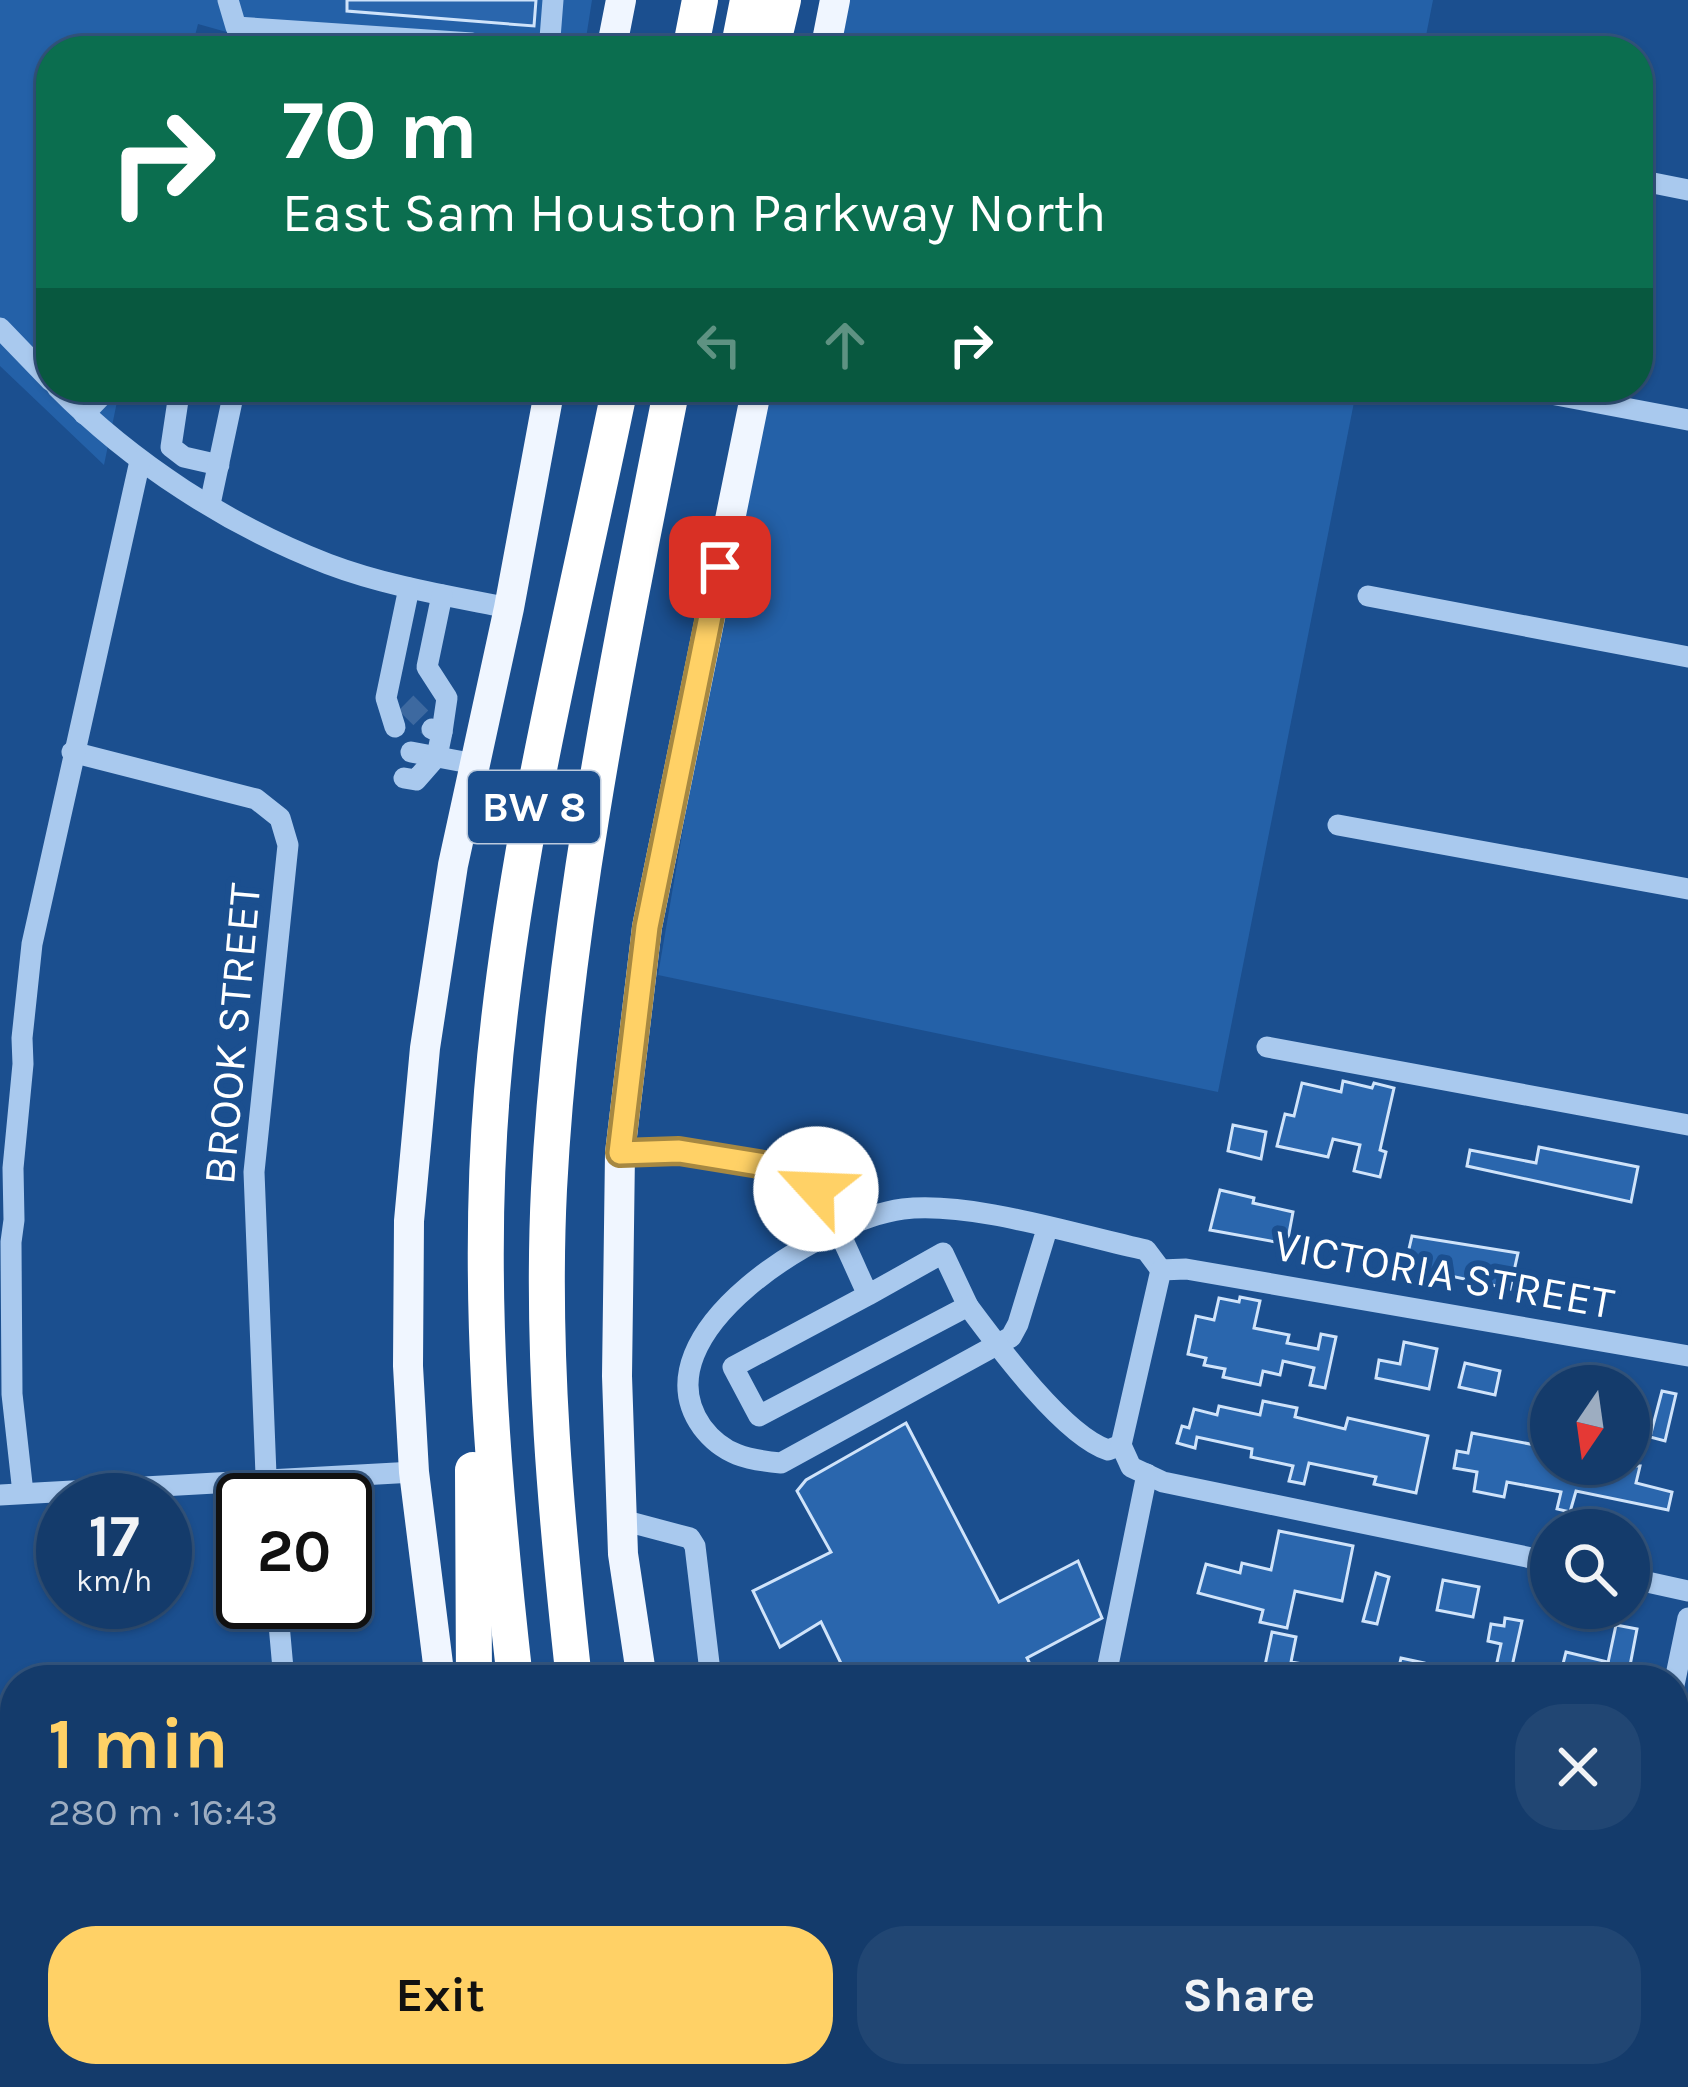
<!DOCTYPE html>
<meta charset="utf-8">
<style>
:root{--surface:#143b6b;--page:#214673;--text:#f1f3f6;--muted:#9dadc1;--line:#33557e;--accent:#ffd166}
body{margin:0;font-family:Karla,sans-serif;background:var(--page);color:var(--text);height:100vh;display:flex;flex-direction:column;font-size:45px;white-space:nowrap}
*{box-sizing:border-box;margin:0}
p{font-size:39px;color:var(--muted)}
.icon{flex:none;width:66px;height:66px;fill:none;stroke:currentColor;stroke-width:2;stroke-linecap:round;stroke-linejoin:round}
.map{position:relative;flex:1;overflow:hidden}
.drawer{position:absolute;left:0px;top:1665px;width:1689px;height:423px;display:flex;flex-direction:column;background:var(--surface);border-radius:48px 48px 0 0;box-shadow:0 3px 9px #0004,0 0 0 3px var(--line)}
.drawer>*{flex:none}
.banner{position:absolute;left:36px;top:36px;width:1617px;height:366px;border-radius:48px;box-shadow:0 3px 9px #0004,0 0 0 3px var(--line);background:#0b6e4f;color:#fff;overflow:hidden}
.needle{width:78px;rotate:193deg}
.buttons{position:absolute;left:1530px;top:1365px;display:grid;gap:24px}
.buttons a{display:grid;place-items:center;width:120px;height:120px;border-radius:50%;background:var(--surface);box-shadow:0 3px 9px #0004,0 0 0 3px var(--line);font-size:60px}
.speed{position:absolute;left:36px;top:1473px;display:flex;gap:24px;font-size:60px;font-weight:700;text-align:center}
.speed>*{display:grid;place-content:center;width:156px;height:156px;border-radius:50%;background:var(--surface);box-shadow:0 3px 9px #0004,0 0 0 3px var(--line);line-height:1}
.speed small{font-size:30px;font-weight:400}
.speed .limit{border:6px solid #111;border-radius:18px;background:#fff;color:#111}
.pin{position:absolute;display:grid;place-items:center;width:102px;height:102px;color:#fff;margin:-51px;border-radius:24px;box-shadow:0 6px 18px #0006}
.me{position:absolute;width:132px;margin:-66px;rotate:295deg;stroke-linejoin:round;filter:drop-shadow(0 0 9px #0008)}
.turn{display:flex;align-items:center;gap:42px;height:252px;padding:0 48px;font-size:54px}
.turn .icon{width:156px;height:156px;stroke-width:2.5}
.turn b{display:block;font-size:84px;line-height:102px}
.lanes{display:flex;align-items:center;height:114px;padding:0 48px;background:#0003;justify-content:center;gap:60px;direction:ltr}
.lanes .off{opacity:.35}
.round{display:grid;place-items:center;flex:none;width:126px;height:126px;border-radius:48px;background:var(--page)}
.head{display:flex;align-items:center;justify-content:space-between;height:204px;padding:0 48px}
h1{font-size:72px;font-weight:700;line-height:90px;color:var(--accent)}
.primary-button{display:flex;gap:24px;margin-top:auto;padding:24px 48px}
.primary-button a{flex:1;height:138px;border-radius:48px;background:var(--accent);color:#111;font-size:48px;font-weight:700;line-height:138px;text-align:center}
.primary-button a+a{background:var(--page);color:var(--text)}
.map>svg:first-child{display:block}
</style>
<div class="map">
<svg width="1688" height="2087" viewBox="0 0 1688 2087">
<rect width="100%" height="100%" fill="#1b4f8f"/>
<g fill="#2461a8">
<polygon points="0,0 592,0 584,51 295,51 198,24 191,51 51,51 51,387 120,387 104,465 0,366"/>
<polygon points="850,0 1433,0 1423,51 840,51"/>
<polygon points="766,387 1357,387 1218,1092 658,975 735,525"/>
</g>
<g fill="#2a66ad" stroke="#cfe3fa" stroke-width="3">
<polygon points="347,0 536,0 534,26 347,11"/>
<polygon points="1343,1081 1372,1088 1374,1083 1394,1088 1380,1150 1386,1152 1380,1177 1354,1171 1360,1145 1333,1139 1328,1157 1277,1146 1285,1114 1294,1116 1302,1083 1341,1092"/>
<polygon points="1233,1125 1266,1132 1261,1159 1228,1151"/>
<polygon points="1539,1147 1638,1167 1631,1202 1467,1166 1470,1150 1536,1163"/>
<polygon points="1220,1190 1254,1198 1253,1203 1293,1212 1287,1244 1210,1230"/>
<polygon points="1412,1236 1518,1253 1510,1289 1405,1266"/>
<polygon points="1240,1297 1260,1301 1254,1328 1289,1335 1287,1343 1318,1349 1321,1334 1336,1337 1325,1388 1310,1385 1314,1368 1283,1361 1280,1375 1263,1371 1260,1385 1223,1377 1225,1369 1204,1365 1206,1358 1188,1354 1196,1316 1214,1320 1219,1298 1239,1302"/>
<polygon points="1404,1342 1437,1349 1429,1389 1376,1378 1379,1360 1400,1364"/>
<polygon points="1465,1363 1500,1371 1495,1395 1459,1387"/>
<polygon points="1662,1391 1676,1394 1665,1441 1650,1437"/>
<polygon points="1263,1401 1297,1408 1295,1417 1345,1429 1348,1418 1428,1436 1416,1493 1374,1484 1376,1477 1309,1463 1304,1484 1289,1481 1293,1466 1251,1457 1252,1449 1197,1437 1195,1448 1177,1443 1182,1426 1189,1428 1194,1409 1217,1415 1219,1406 1260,1415"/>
<polygon points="906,1423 999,1602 1078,1561 1102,1618 1027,1658 1038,1680 849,1680 821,1622 780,1647 753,1591 831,1552 797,1491 806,1480"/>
<polygon points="1472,1433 1551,1448 1551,1464 1640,1466 1636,1483 1672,1492 1668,1510 1576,1491 1570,1512 1557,1509 1561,1492 1507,1482 1504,1497 1474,1491 1477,1472 1454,1468 1457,1451 1468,1453"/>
<polygon points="1279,1531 1353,1546 1342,1601 1295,1591 1287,1628 1260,1622 1263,1610 1198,1593 1206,1564 1240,1573 1242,1563 1271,1570"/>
<polygon points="1376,1573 1389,1577 1377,1624 1363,1621"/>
<polygon points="1443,1580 1479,1587 1473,1617 1437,1610"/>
<polygon points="1505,1618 1522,1621 1511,1671 1496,1667 1501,1644 1488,1641 1491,1624 1504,1626"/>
<polygon points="1616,1625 1637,1629 1628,1676 1606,1672"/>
<polygon points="1272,1632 1296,1637 1291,1662 1320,1667 1317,1680 1262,1680"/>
<polygon points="1566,1652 1608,1662 1604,1680 1559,1680"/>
<polygon points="1401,1658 1424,1663 1421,1680 1396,1680"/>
<polygon points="1674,1971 1688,1974 1681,2024 1674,2023"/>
<polygon points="1166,2073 1209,2073 1205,2087 1163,2087"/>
<polygon points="1302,2073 1549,2073 1546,2087 1453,2087 1430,2082 1428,2087 1299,2087"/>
</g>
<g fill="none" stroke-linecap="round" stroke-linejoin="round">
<polyline stroke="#3d69a0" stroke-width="21" stroke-dasharray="21 10" stroke-linecap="butt" points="406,703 432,729"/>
<g stroke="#a9c9ee" stroke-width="21">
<polyline points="228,0 236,27 472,43 501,51"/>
<polyline points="549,51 553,0"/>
<polyline points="1638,180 1688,190"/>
<polyline points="0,328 51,381"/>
<path d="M57 387C132 463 229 526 328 564 386 586 449 596 509 608"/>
<polyline points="180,387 171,447 184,457 219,465"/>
<polyline points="1514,387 1688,420"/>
<polyline points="84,414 110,387"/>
<polyline points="210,504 235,387"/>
<polyline points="1368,596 1688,657"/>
<polyline points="395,727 386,698 409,588"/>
<polyline points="442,732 447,698 427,667 442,595"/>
<polyline points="72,752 256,799 280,818 288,845 254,1172 267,1500"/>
<polyline points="411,752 475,764"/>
<polyline points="404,778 416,780 437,756 442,732 432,729"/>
<polyline points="1338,825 1688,889"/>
<polyline points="1267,1047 1688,1125"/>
<path d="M620 1153C665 1152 781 1153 812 1185 828 1202 856 1270 868 1295L733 1367 759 1416 968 1306 943 1253 868 1295"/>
<path d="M1047 1229 1018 1324 1011 1337 781 1463C748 1460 723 1455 702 1427 635 1333 825 1219 903 1209 972 1201 1076 1235 1146 1250L1161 1270"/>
<path d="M968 1306C997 1345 1064 1436 1108 1450L1121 1445"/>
<polyline points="23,1493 12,1394 11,1242 14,1220 13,1168 23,1064 22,1038 32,944 140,461"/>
<polyline points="0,1495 414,1472"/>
<polyline points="622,1520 690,1538 695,1546 711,1680"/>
<polyline points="1551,1562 1163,1482 1131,1467 1121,1445 1161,1270 1186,1269 1688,1356"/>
<polyline points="1629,1578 1688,1591"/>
<polyline points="277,1602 284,1680"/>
<polyline points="1105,1680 1147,1474"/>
<polyline points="1674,1685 1688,1618"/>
<polyline points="0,1750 15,1748"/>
<polyline points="1674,1825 1688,1828"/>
<polyline points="1674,2062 1688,2065"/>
<polyline points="300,2087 303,2073"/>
<polyline points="1591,2087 1594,2073"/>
</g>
<g stroke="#f0f6ff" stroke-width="30">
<polyline points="611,51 621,0"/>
<polyline points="825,51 835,0"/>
<polyline points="440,1680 414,1472 408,1366 409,1221 425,1048 453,865 509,608 550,387"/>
<polyline points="642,1680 623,1554 617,1376 620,1153 647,927 757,387"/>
<polyline points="487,2073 488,2087"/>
<polyline points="695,2073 697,2087"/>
</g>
<g stroke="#fff" stroke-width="36">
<polyline points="690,51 700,0"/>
<polyline points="738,51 748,0"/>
<polyline points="771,51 783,0"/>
<polyline points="473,1470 474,1680"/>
<path d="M515 1680C493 1484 476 1289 492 1092 511 854 572 620 620 387"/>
<path d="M574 1680C556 1517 541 1353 549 1189 563 922 620 649 672 387"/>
<polyline points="508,2073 509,2087"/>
<polyline points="560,2073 562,2087"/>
<polyline points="615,2073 616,2087"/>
<polyline points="655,2073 658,2087"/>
</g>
</g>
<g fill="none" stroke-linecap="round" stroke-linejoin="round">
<defs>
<polyline id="route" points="720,567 647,927 620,1153 679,1151 795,1170 816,1189"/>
</defs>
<use href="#route" stroke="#a68842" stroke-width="30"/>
<use href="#route" stroke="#ffd166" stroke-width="21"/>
</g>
<g text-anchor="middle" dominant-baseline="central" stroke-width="12" stroke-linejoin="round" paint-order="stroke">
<rect fill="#1b4f8f" stroke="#bbcadd" stroke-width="3" x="468" y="771" width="132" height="72" rx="9"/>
<g font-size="42" font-weight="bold" fill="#fff">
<text x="534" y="807">BW 8</text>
</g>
<g font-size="45" fill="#fff" stroke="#1b4f8f">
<text transform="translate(232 1034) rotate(-85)">BROOK STREET</text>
<text transform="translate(1444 1274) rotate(10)">VICTORIA STREET</text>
</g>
</g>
</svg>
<div class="buttons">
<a><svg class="needle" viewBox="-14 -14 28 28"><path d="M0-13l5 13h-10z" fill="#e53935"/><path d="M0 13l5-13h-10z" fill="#9dadc1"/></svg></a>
<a><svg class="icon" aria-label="search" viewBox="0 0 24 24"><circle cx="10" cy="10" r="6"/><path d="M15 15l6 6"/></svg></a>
</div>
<div class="speed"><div>17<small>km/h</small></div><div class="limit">20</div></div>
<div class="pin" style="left:720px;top:567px;background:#d93025"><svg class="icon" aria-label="arrive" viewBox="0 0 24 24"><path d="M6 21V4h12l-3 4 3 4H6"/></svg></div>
<svg class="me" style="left:816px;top:1189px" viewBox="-20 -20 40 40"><circle r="19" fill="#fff"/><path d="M0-13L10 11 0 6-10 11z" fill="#ffd166"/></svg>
<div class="banner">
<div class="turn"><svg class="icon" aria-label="right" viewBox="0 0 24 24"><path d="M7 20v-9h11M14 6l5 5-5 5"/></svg><div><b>70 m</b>East Sam Houston Parkway North</div></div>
<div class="lanes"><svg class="icon off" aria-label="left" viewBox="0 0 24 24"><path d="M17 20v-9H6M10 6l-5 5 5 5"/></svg><svg class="icon off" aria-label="ahead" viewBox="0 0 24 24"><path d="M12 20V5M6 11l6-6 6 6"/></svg><svg class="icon" aria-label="right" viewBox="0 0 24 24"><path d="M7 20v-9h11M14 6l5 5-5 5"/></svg></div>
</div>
<section class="drawer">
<div class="head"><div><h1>1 min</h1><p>280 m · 16:43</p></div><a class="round"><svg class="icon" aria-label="close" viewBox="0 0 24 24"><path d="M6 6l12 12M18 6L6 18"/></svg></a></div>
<div class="primary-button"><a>Exit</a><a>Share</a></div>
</section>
</div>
